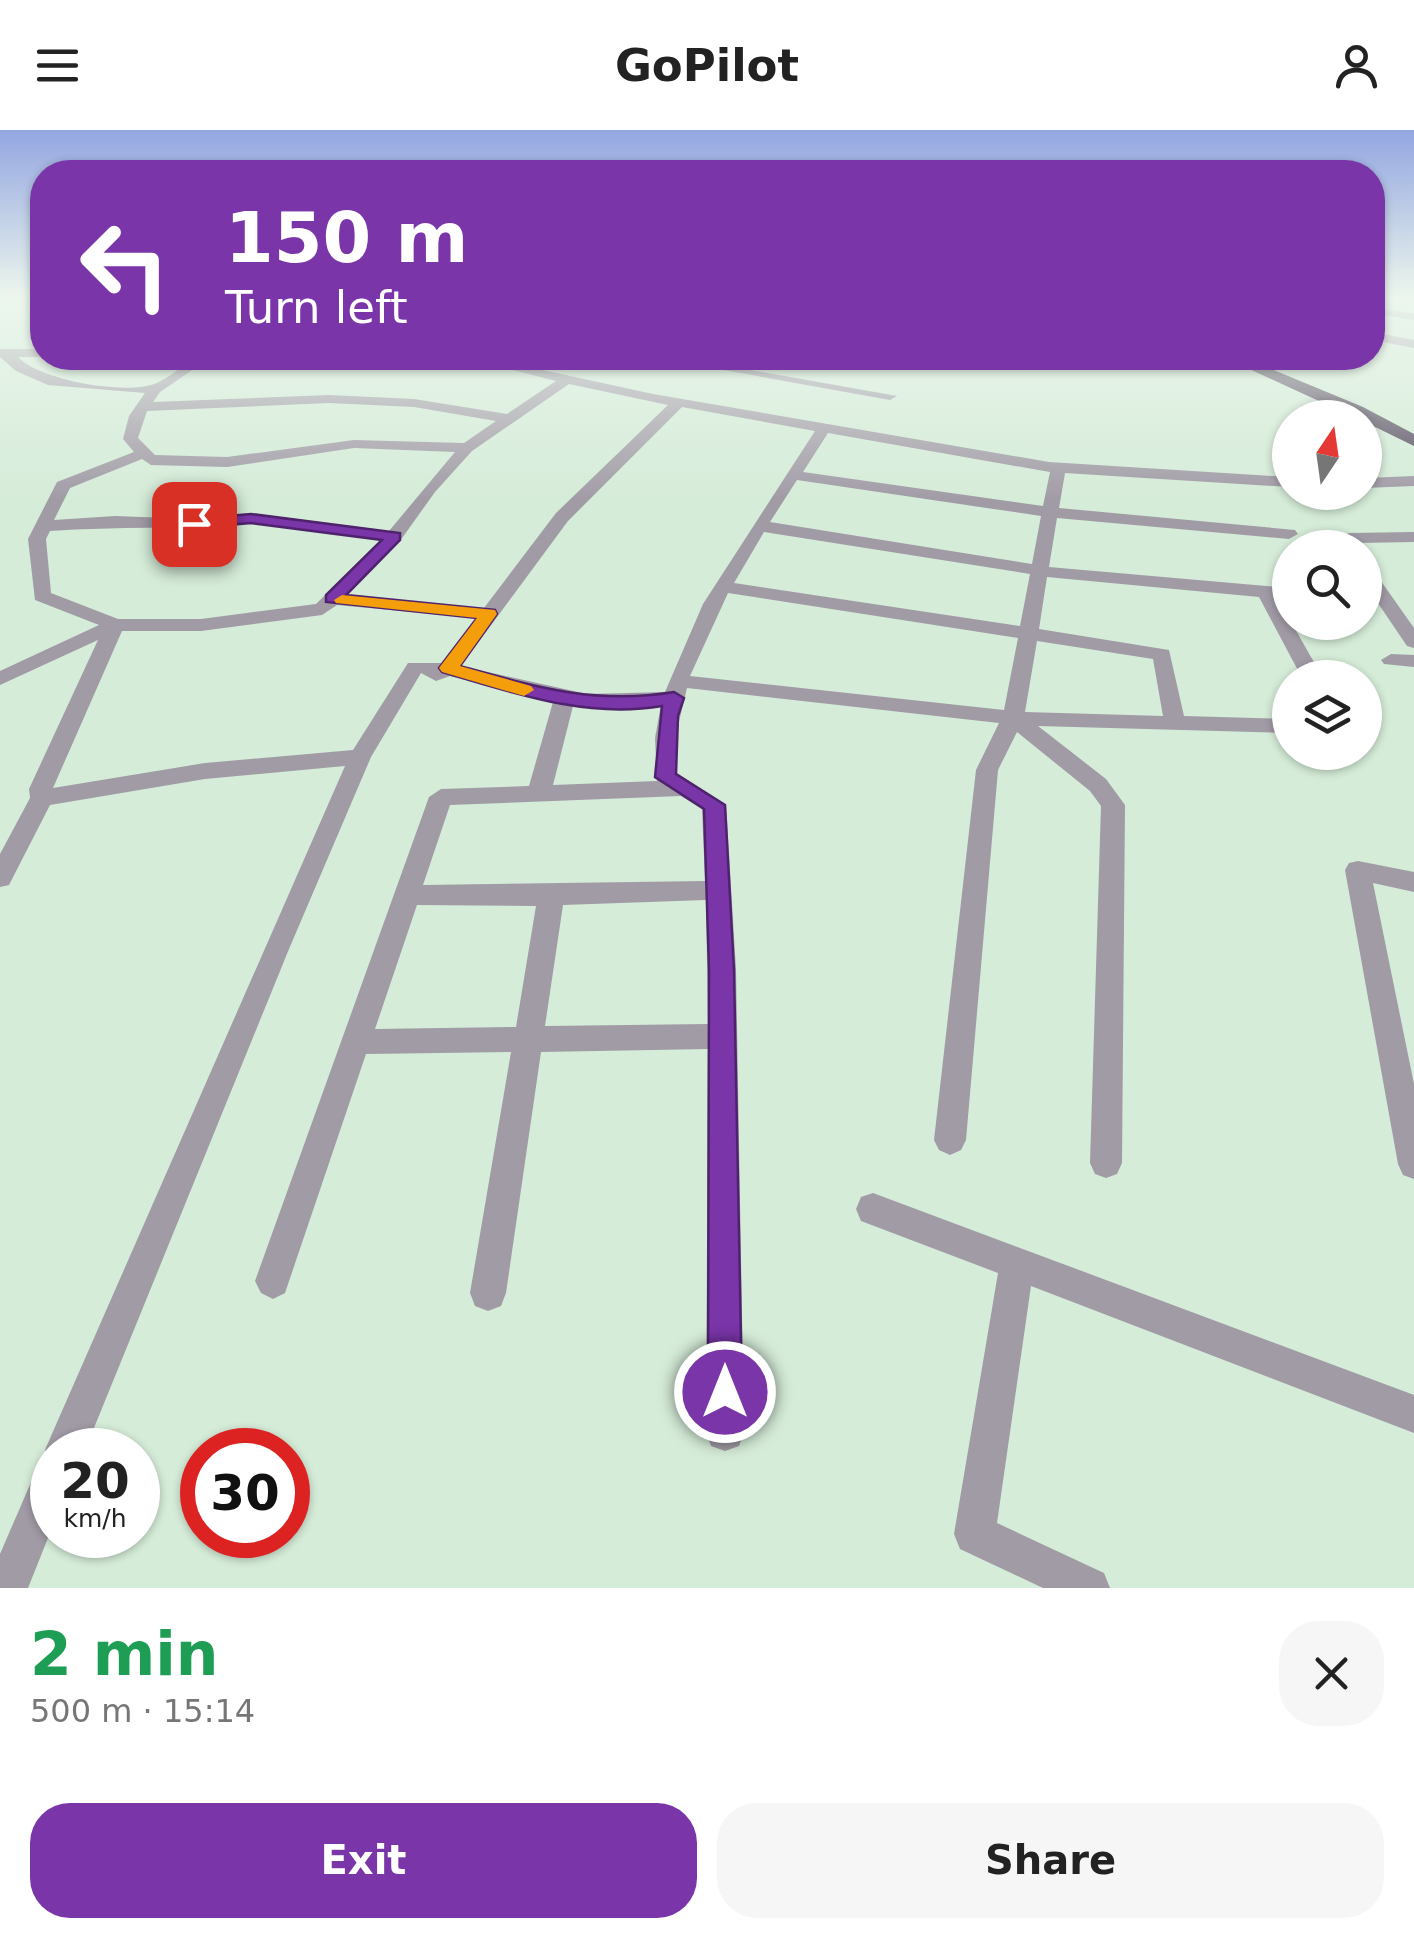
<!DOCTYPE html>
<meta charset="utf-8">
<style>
:root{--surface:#fff;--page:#f6f6f6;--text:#222;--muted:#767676;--accent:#7a35a9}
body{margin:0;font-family:"DejaVu Sans",sans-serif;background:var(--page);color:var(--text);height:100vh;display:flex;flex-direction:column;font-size:38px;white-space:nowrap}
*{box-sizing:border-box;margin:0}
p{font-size:32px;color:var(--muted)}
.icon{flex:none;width:55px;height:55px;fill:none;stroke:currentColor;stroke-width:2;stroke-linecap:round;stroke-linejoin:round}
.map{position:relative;height:1458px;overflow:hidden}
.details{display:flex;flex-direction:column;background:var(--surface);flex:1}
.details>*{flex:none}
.top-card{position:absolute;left:30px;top:30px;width:1355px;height:210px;border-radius:40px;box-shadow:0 2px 8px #0004;background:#7a35a9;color:#fff;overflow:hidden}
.needle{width:65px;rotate:13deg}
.fabs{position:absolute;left:1272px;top:270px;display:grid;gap:20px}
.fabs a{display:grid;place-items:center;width:110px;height:110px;border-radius:50%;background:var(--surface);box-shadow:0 2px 8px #0004;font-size:50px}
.speed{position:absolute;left:30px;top:1298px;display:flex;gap:20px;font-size:50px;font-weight:700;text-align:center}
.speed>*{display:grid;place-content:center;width:130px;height:130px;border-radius:50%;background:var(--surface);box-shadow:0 2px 8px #0004;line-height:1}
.speed small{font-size:25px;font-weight:400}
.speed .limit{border:15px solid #d22;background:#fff;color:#111}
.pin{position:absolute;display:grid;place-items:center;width:85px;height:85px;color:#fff;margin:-42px;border-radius:20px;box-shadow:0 5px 15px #0006}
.me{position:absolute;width:110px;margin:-55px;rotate:0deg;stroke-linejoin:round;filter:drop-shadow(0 0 8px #0008)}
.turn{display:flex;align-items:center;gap:35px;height:210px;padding:0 30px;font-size:45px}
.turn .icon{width:130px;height:130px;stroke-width:2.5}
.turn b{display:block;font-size:70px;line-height:85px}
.round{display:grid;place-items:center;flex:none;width:105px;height:105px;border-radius:40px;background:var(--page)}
.summary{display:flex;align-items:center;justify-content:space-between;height:170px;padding:0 30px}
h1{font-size:60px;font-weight:700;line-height:75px;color:#1e9e55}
.cta{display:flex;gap:20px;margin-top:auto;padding:20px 30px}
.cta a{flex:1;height:115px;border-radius:40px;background:var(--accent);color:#fff;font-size:40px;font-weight:700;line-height:115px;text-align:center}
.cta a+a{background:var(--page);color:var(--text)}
header{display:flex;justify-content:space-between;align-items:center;height:130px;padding:0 30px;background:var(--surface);font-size:45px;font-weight:700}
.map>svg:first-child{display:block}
</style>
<header><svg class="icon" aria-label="menu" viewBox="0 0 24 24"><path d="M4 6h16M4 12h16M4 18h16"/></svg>GoPilot<svg class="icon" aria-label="person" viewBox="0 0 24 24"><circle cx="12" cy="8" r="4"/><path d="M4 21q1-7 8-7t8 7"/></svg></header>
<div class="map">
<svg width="1414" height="1458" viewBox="0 0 1414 1458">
<rect width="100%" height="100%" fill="#d5ecd8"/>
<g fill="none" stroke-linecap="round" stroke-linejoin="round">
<g fill="#a19ba6" fill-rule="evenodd">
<polygon points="1372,176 1414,184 1414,190 1372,183"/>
<polygon points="1372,202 1414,210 1414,218 1372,210"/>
<path d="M0 219H42V227H18C39 250 124 265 154 254 175 246 186 228 210 228L160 262 153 272 329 265 414 269 507 284 556 251 466 228H487L653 264 1049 332 1290 347V357L1065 343 1059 378 1295 400 1298 404 1289 409 1057 388 1049 437 1290 458V470L1278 469 1323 548H1302L1259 467 1047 447 1039 499 1169 520 1184 586 1290 589V603L1038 596 1106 649 1125 675 1122 1033 1117 1044 1106 1048 1095 1044 1090 1033 1101 676 1090 661 1017 602 998 640 966 1010 961 1020 950 1025 939 1020 934 1010 976 640 999 593 687 558 677 600V643L726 675 736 839 744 1302 739 1316 725 1321 711 1316 706 1302 708 919 541 922 506 1163 501 1176 488 1181 475 1176 470 1163 511 922 366 924 285 1163 273 1169 261 1163 255 1151 429 667 441 659 529 656 553 572 450 546 436 551 421 543 371 627 289 819 85 1320H52V1398L28 1458H0V1424L38 1336 50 1331 45 1320 51 1306 345 636 205 649 50 675 9 755 0 757V724L30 668 29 659 98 510 0 555V541L99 495 35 470 28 409 57 352 134 322 123 309 129 286 145 263 48 255 16 241 0 227ZM569 254 668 275 556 383 484 478 347 465 400 411 435 362 472 321ZM329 273 414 277 496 291 464 313 354 310 227 327 155 325 138 308 147 281ZM682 277 815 301 703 474 665 562 587 564 461 536 568 391ZM828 303 1050 342 1043 376 803 342ZM354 318 455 322 389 401 251 383 194 389 115 386 54 390 70 358 142 329 151 335 227 337ZM797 350 1041 386 1032 434 770 392ZM251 393 381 410 316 474 201 489H118L51 463 46 409 50 401C117 396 184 400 251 393ZM764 402 1030 444 1020 496 734 453ZM728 463 1018 508 1004 580 690 546ZM337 475 476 488 442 533H408L353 620 205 633 53 658 122 501H201L322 485ZM1037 511 1153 529 1163 586 1025 582ZM661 575 655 608 657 651 553 655 573 576 614 579ZM681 666 702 679 705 751 423 755 450 675ZM706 770 708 894 545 896 563 775ZM417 775 536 776 516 897 375 899Z"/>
<polygon points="548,228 564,228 558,232"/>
<polygon points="657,228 683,228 897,266 890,270"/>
<path d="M895 228H934C926 234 903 234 895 228Z"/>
<polygon points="1414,346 1414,356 1365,358 1365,348"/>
<polygon points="1414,402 1414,412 1357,413 1357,418 1339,418 1340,408 1349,403"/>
<polygon points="1365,436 1371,437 1414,498 1414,518 1407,516 1365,454"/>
<polygon points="1391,524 1414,525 1414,537 1384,534 1381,530"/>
<polygon points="1358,731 1414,742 1414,762 1373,753 1414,954 1414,1049 1403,1045 1398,1034 1345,740 1349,733"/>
<polygon points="873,1063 1414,1265 1414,1303 1031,1156 997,1393 1104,1443 1110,1458 1043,1458 960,1419 954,1404 998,1143 861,1091 856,1079 861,1067"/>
</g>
<polygon fill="#554a5f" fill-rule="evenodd" points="1225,228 1245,228 1363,277 1414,304 1414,316 1365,292 1365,288 1356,288"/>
</g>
<linearGradient id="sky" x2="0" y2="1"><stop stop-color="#93a6e1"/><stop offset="0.45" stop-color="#ecf6ed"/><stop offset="1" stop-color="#ecf6ed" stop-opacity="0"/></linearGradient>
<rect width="1414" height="370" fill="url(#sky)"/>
<path fill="#7a35a9" stroke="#4f226e" stroke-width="2.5" d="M251 384 400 403V410L346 465 495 480 497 484 460 536C536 557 595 575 674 562L684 568 678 586 676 644 725 675 734 840 742 1262 737 1274 725 1279 713 1274 708 1262 709 840 704 679 655 647 662 576C586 589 514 563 442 542L439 538 477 488 326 472V465L382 410 251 393 194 398 186 394 194 389Z"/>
<polygon fill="#f59e0b" points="342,465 495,480 497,484 460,536 531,556 534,560 524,566 442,542 439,538 477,488 336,473 334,470"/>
</svg>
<div class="fabs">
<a><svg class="needle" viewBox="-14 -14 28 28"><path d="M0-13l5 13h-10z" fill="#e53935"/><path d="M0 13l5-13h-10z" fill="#767676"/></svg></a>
<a><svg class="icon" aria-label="search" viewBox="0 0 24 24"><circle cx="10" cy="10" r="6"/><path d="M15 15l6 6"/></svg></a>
<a><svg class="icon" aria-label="layers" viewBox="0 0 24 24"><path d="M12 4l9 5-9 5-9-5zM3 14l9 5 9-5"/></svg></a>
</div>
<div class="speed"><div>20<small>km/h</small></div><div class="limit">30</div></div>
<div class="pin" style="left:194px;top:394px;background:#d93025"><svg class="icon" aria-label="arrive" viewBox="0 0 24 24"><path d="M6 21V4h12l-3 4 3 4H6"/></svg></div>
<svg class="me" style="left:725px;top:1262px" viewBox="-20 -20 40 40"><circle r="17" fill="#7a35a9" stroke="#fff" stroke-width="3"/><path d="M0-11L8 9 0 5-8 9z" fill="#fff"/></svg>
<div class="top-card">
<div class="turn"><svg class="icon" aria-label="left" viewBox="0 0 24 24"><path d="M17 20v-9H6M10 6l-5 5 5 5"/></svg><div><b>150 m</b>Turn left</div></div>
</div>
</div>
<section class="details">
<div class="summary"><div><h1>2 min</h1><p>500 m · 15:14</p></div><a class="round"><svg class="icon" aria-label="close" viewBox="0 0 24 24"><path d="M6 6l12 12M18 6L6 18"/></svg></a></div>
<div class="cta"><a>Exit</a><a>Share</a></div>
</section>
